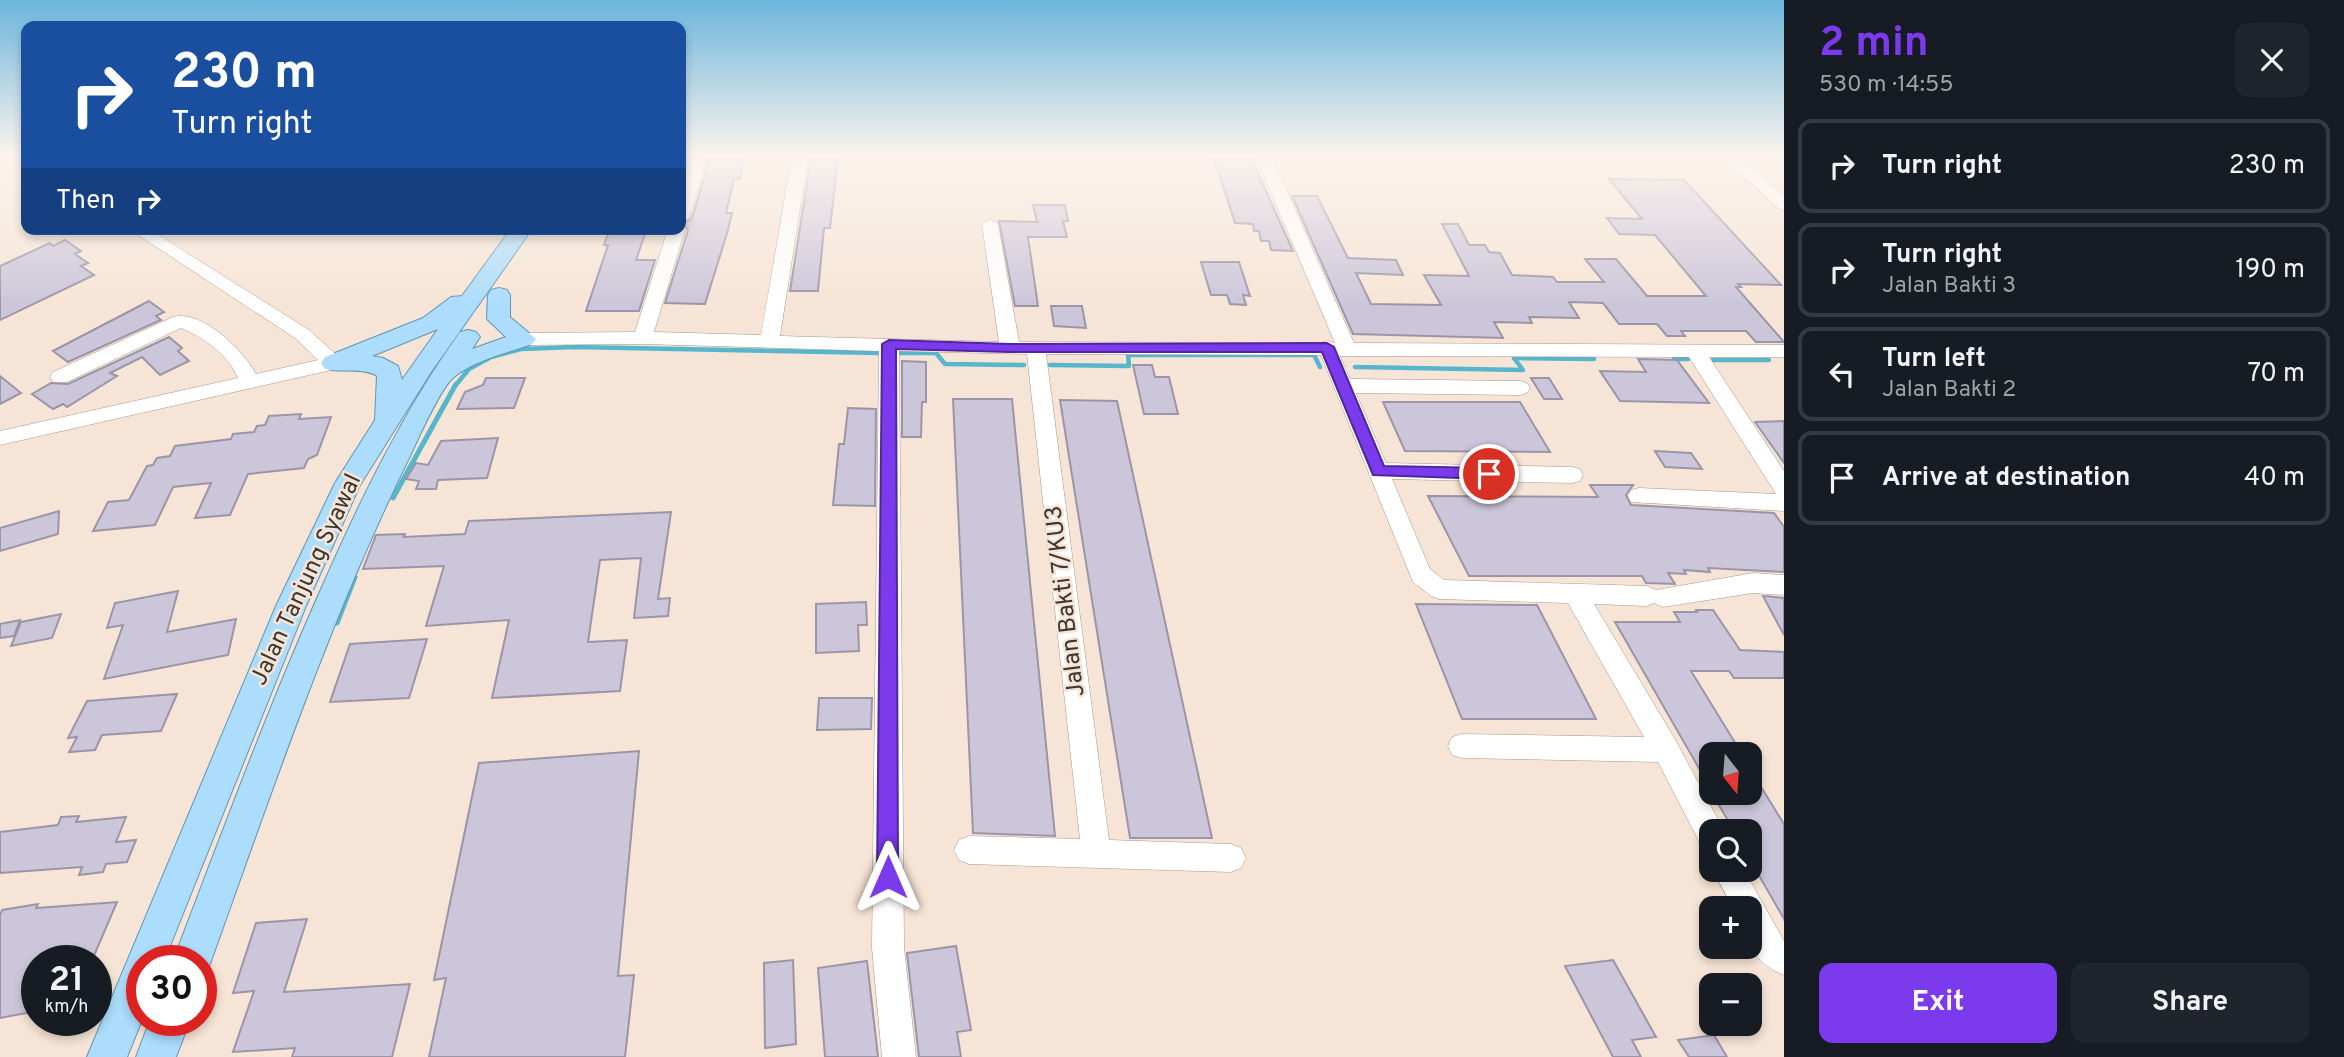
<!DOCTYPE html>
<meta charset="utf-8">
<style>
:root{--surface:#171b24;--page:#20242c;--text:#f1f3f6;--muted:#9ea1a6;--line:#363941;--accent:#7c3aed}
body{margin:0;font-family:Overpass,sans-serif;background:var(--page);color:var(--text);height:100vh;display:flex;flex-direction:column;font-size:26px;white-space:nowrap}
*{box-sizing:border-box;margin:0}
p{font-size:23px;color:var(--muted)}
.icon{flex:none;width:38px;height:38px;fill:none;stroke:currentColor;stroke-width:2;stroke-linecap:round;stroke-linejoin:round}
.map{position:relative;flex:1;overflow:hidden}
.drawer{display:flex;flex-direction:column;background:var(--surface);width:560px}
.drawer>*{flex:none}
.top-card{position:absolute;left:21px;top:21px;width:665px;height:214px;border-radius:14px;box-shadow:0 4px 10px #0003;background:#1a4fa0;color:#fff;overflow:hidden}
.needle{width:46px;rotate:163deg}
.tools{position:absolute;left:1699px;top:742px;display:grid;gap:14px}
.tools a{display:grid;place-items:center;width:63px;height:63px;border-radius:14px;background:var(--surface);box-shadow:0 4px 10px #0003;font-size:35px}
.speed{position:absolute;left:21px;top:945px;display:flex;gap:14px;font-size:35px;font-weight:700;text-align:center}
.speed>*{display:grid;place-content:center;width:91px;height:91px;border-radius:50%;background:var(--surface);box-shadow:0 4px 10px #0003;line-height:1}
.speed small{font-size:18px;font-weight:400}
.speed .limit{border:10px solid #d22;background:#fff;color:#111}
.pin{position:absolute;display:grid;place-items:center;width:60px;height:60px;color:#fff;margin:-30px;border:4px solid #fff;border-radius:50%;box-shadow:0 2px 7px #0007}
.me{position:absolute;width:77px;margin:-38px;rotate:0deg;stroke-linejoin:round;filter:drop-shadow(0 0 5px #0008)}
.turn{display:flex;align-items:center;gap:24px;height:147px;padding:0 35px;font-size:32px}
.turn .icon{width:91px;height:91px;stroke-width:2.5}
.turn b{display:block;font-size:49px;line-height:60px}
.then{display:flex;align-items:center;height:66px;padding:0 35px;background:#0003;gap:14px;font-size:26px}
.round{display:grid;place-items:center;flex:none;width:74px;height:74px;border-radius:14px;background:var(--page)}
.head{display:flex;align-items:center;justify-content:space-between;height:119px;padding:0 35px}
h1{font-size:42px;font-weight:700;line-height:52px;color:var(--accent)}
.action{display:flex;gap:14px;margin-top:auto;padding:14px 35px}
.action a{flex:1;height:80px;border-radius:14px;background:var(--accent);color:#fff;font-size:28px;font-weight:700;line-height:80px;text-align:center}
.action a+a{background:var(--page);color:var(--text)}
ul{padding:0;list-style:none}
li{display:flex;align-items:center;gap:21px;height:94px;margin:0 14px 10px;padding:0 21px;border:4px solid var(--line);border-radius:14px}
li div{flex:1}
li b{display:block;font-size:26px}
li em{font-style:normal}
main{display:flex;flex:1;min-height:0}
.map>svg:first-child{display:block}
</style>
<main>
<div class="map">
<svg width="1784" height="1057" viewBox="0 0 1784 1057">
<rect width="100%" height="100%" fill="#f6e5d6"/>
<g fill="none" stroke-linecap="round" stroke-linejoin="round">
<g stroke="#56b6cc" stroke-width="4.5">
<polyline points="898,353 936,353 945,364 1024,365"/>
<polyline points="1514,358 1594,359"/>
<polyline points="1674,359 1688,359"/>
<polyline points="1713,360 1769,360"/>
<polyline points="1050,365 1129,366 1128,355 1314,355 1320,367"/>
<polyline points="1355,367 1523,370 1514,358"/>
<polyline points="455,386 469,369 491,357 521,349 575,347 880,353"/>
</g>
<g stroke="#56b6cc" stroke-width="5">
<polyline points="393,498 456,384"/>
<polyline points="337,623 355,577"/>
</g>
</g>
<g fill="#ccc6da" stroke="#9b95a7" stroke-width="2">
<polygon points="710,158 744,158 740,179 734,179 726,213 732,213 728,230 705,304 665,303 688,230 683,224 692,218"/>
<polygon points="811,158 838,158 830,228 824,228 818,291 790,291"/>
<polygon points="1214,158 1251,158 1293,251 1271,250 1269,241 1261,241 1259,231 1254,231 1253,224 1235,223"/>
<polygon points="1609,179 1684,180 1781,285 1738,284 1741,287 1736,287 1784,342 1756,342 1746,331 1681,331 1685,336 1667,336 1657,324 1619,324 1603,303 1569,302 1579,318 1529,317 1532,323 1494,322 1503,338 1353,334 1292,196 1317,196 1348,258 1396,260 1403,275 1356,273 1371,304 1441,305 1424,275 1469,276 1442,224 1458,224 1469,245 1485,245 1489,252 1500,253 1512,275 1553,277 1557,282 1604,282 1585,259 1616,259 1647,296 1706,296 1655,235 1619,234 1607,218 1642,219"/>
<polygon points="1033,205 1065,205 1068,221 1063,221 1067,237 1028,237 1038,306 1015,306 999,221 1037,222"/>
<polygon points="609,231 646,231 636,260 655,260 639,311 586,311 608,245 604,245"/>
<polygon points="65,240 81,251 75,254 88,263 81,266 94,275 0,320 0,266 50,243 53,246"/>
<polygon points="1201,262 1239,262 1250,296 1243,295 1246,305 1230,304 1227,295 1211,295"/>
<polygon points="149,301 164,312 156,316 161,320 68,362 53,351"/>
<polygon points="1051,306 1082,306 1086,328 1054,326"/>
<polygon points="169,337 182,348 178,351 189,361 160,375 142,357 110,373 117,376 67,407 63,404 53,409 32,394 51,383 68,384"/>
<polygon points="1638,359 1677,360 1709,403 1620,401 1600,371 1646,372"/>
<polygon points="902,361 926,362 926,402 922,402 921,437 902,437"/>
<polygon points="1133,365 1152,365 1155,377 1169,377 1178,414 1144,414"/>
<polygon points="0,376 21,393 0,404"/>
<polygon points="486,378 525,378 514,408 457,409 465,392 483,385"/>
<polygon points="1531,378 1549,378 1562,399 1544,399"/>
<polygon points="953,399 1012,399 1055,836 973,833"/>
<polygon points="1060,400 1117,401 1212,838 1130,838"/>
<polygon points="1383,402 1520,402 1550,452 1405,451"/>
<polygon points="848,408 876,409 875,506 833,505 839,444 844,444"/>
<polygon points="301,414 299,419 331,417 317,455 308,459 304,468 248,474 230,515 195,518 211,483 173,487 155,525 93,531 108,502 129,500 147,466 153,465 157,458 170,456 175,446 231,439 233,434 254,432 257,426 265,425 269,416"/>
<polygon points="1784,421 1784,463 1755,422"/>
<polygon points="498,438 487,478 438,480 436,489 416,489 419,481 406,479 416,463 428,465 441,441"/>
<polygon points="1655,451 1691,453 1702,469 1665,467"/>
<polygon points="1590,485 1633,485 1626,495 1631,505 1774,513 1784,527 1784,572 1708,568 1710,572 1684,570 1686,574 1668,573 1675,584 1646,583 1642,576 1469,576 1428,496 1598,497"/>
<polygon points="59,511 58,534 0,551 0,528"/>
<polygon points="671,512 658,599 670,598 668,616 634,618 641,558 600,560 588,642 627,640 620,691 492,698 509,620 426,626 444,566 363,569 376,535 405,534 404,537 465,534 469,521"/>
<polygon points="178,591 167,632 236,619 228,655 104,679 123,625 107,628 115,603"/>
<polygon points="1763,596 1784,598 1784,635"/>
<polygon points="866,602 867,625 858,625 859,651 816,653 816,604"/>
<polygon points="1416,604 1537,605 1596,719 1462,719"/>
<polygon points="1696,610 1713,610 1740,650 1784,652 1784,678 1734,678 1729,671 1691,671 1742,754 1712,754 1712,791 1615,622 1680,622 1674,612 1697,612"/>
<polygon points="61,614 52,638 11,646 21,622"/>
<polygon points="20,620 14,636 0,638 0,624"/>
<polygon points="427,639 409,698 330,702 350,644"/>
<polygon points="177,694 161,731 102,735 95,750 69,752 77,737 68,738 87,701"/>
<polygon points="819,698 872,698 871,729 817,730"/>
<polygon points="639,751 618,976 634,975 625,1057 429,1057 446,978 434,980 479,763"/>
<polygon points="1750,769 1784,824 1784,919 1750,860 1750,831 1734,831 1712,793 1750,793"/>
<polygon points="79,816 76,822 126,817 116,842 136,840 127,862 106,864 103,872 79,875 82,867 0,873 0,832 58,825 61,817"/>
<polygon points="117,902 93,958 37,961 37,1011 0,1018 0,915 2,910 38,904 36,908"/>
<polygon points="307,919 284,992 410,984 392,1057 292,1057 295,1048 233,1052 254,991 233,993 256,923"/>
<polygon points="956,946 971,1030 957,1032 961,1057 919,1057 907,953"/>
<polygon points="793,960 796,1044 765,1048 764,963"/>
<polygon points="1613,960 1656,1037 1632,1040 1641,1057 1613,1057 1565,966"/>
<polygon points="867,961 878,1057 825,1057 818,968"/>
<polygon points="1714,1035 1727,1057 1689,1057 1678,1040"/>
</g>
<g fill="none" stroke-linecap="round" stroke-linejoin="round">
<defs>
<g id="minor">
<polygon points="16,157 26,157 26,165"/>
<polygon points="691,157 707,157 689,217 681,222 681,191"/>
<polygon points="792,157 808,157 780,336 999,342 982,224 990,219 998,224 1019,342 1320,343 1327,341 1335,343 1256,157 1272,157 1354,343 1784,345 1784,357 1709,357 1784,471 1784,511 1631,502 1628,496 1631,490 1639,488 1776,494 1689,357 1340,356 1350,379 1520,381 1527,383 1530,388 1527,393 1520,395 1356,393 1386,463 1572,467 1580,469 1583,475 1580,481 1572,483 1392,479 1430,569 1444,580 1647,586 1656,590 1753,573 1784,575 1784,595 1753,593 1663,607 1654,603 1647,606 1594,604 1676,741 1722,827 1724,831 1712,831 1712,851 1702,847 1658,762 1462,758 1452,755 1448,746 1452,737 1462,734 1644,737 1568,603 1439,599 1431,596 1413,582 1321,355 1046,354 1109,840 1231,844 1241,848 1246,858 1241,868 1231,872 969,864 959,860 954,850 959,840 969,836 1080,839 1027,354 899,351 904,948 916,1057 882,1057 872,948 879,351 643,344 524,345 517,343 514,339 517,335 524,333 635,332 668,229 681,229 681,225 685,229 654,332 761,335"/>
<polygon points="1723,157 1740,157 1784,196 1784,210 1778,208"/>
<path d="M129 229H149L309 330 340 358 343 363 340 368 0 445V431L238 378C228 354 204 338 181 328L67 382H53L50 377 53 372 173 317C202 309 244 351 256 374L318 360 295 338Z"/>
<path d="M1713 870H1744L1784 941V975C1748 960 1750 943 1750 908H1733Z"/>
</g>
<g id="major">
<path d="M511 229H532L431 372 360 485 306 606 164 961H142V1020L127 1057H87L276 606 335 483 375 420 377 376C362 367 341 373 325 369L321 363 325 357 423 318 451 297 462 296ZM438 329 402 380 398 366 383 358 372 356Z"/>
<path d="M499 288 507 290 510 295V317L536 339 532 344C507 353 475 360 454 377 441 387 418 439 410 456 330 618 272 791 211 961L206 975 201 976V961H173C221 836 267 710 322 587 361 498 403 412 460 332L468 330 476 332 480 337 472 349 506 337 487 319 488 295 491 290Z"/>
<polygon points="150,1020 190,1020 176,1057 136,1057"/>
</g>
</defs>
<use href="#minor" stroke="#a69788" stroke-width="1"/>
<use href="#major" stroke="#6194b4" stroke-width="2"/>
<use href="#minor" fill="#fff" fill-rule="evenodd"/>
<use href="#major" fill="#acddfd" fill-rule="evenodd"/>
</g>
<linearGradient id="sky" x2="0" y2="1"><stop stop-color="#6db5dd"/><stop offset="0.51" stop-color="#fbf3ed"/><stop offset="1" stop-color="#fbf3ed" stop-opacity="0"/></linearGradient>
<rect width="1784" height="305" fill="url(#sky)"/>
<polygon fill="#7c3aed" stroke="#51269a" stroke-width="2" points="889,340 1010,344 1327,343 1334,347 1384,466 1489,468 1497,474 1489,479 1373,475 1322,352 1010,352 896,349 898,877 895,884 888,887 880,884 877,877 882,344"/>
<g text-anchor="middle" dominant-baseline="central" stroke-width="5" stroke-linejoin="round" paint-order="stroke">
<g font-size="24" fill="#3d3731" stroke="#f6e5d6">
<text transform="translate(307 580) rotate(-65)">Jalan Tanjung Syawal</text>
<text transform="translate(1066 601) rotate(-97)">Jalan Bakti 7/KU3</text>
</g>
</g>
</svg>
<div class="tools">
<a><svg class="needle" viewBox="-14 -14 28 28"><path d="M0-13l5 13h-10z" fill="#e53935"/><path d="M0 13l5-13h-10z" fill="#9ea1a6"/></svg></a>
<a><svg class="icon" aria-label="search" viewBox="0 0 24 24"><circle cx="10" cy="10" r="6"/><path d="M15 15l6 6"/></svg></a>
<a>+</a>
<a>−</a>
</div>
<div class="speed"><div>21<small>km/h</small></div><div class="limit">30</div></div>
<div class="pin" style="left:1489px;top:474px;background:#d93025"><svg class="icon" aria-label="arrive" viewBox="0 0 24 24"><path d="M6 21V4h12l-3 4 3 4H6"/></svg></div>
<svg class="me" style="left:888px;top:877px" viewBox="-20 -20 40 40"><path d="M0-17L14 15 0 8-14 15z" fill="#7c3aed" stroke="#fff" stroke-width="4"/></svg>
<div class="top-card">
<div class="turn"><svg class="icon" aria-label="right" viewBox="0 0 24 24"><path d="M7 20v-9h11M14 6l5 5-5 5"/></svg><div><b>230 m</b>Turn right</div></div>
<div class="then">Then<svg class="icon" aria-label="right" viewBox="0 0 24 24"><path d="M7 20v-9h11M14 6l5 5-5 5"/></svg></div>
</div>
</div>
<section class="drawer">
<div class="head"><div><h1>2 min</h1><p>530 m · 14:55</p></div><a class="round"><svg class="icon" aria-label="close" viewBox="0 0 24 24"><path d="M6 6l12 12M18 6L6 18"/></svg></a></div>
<ul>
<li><svg class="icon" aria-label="right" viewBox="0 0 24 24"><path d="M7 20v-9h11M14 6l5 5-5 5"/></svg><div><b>Turn right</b></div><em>230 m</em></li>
<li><svg class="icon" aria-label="right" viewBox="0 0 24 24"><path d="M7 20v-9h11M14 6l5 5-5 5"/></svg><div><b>Turn right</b><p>Jalan Bakti 3</p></div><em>190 m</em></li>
<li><svg class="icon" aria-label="left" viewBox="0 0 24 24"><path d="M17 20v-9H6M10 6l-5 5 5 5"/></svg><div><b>Turn left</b><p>Jalan Bakti 2</p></div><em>70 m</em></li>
<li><svg class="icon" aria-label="arrive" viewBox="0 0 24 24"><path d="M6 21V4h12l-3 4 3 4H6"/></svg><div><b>Arrive at destination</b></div><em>40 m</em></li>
</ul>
<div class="action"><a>Exit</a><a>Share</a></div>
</section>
</main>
